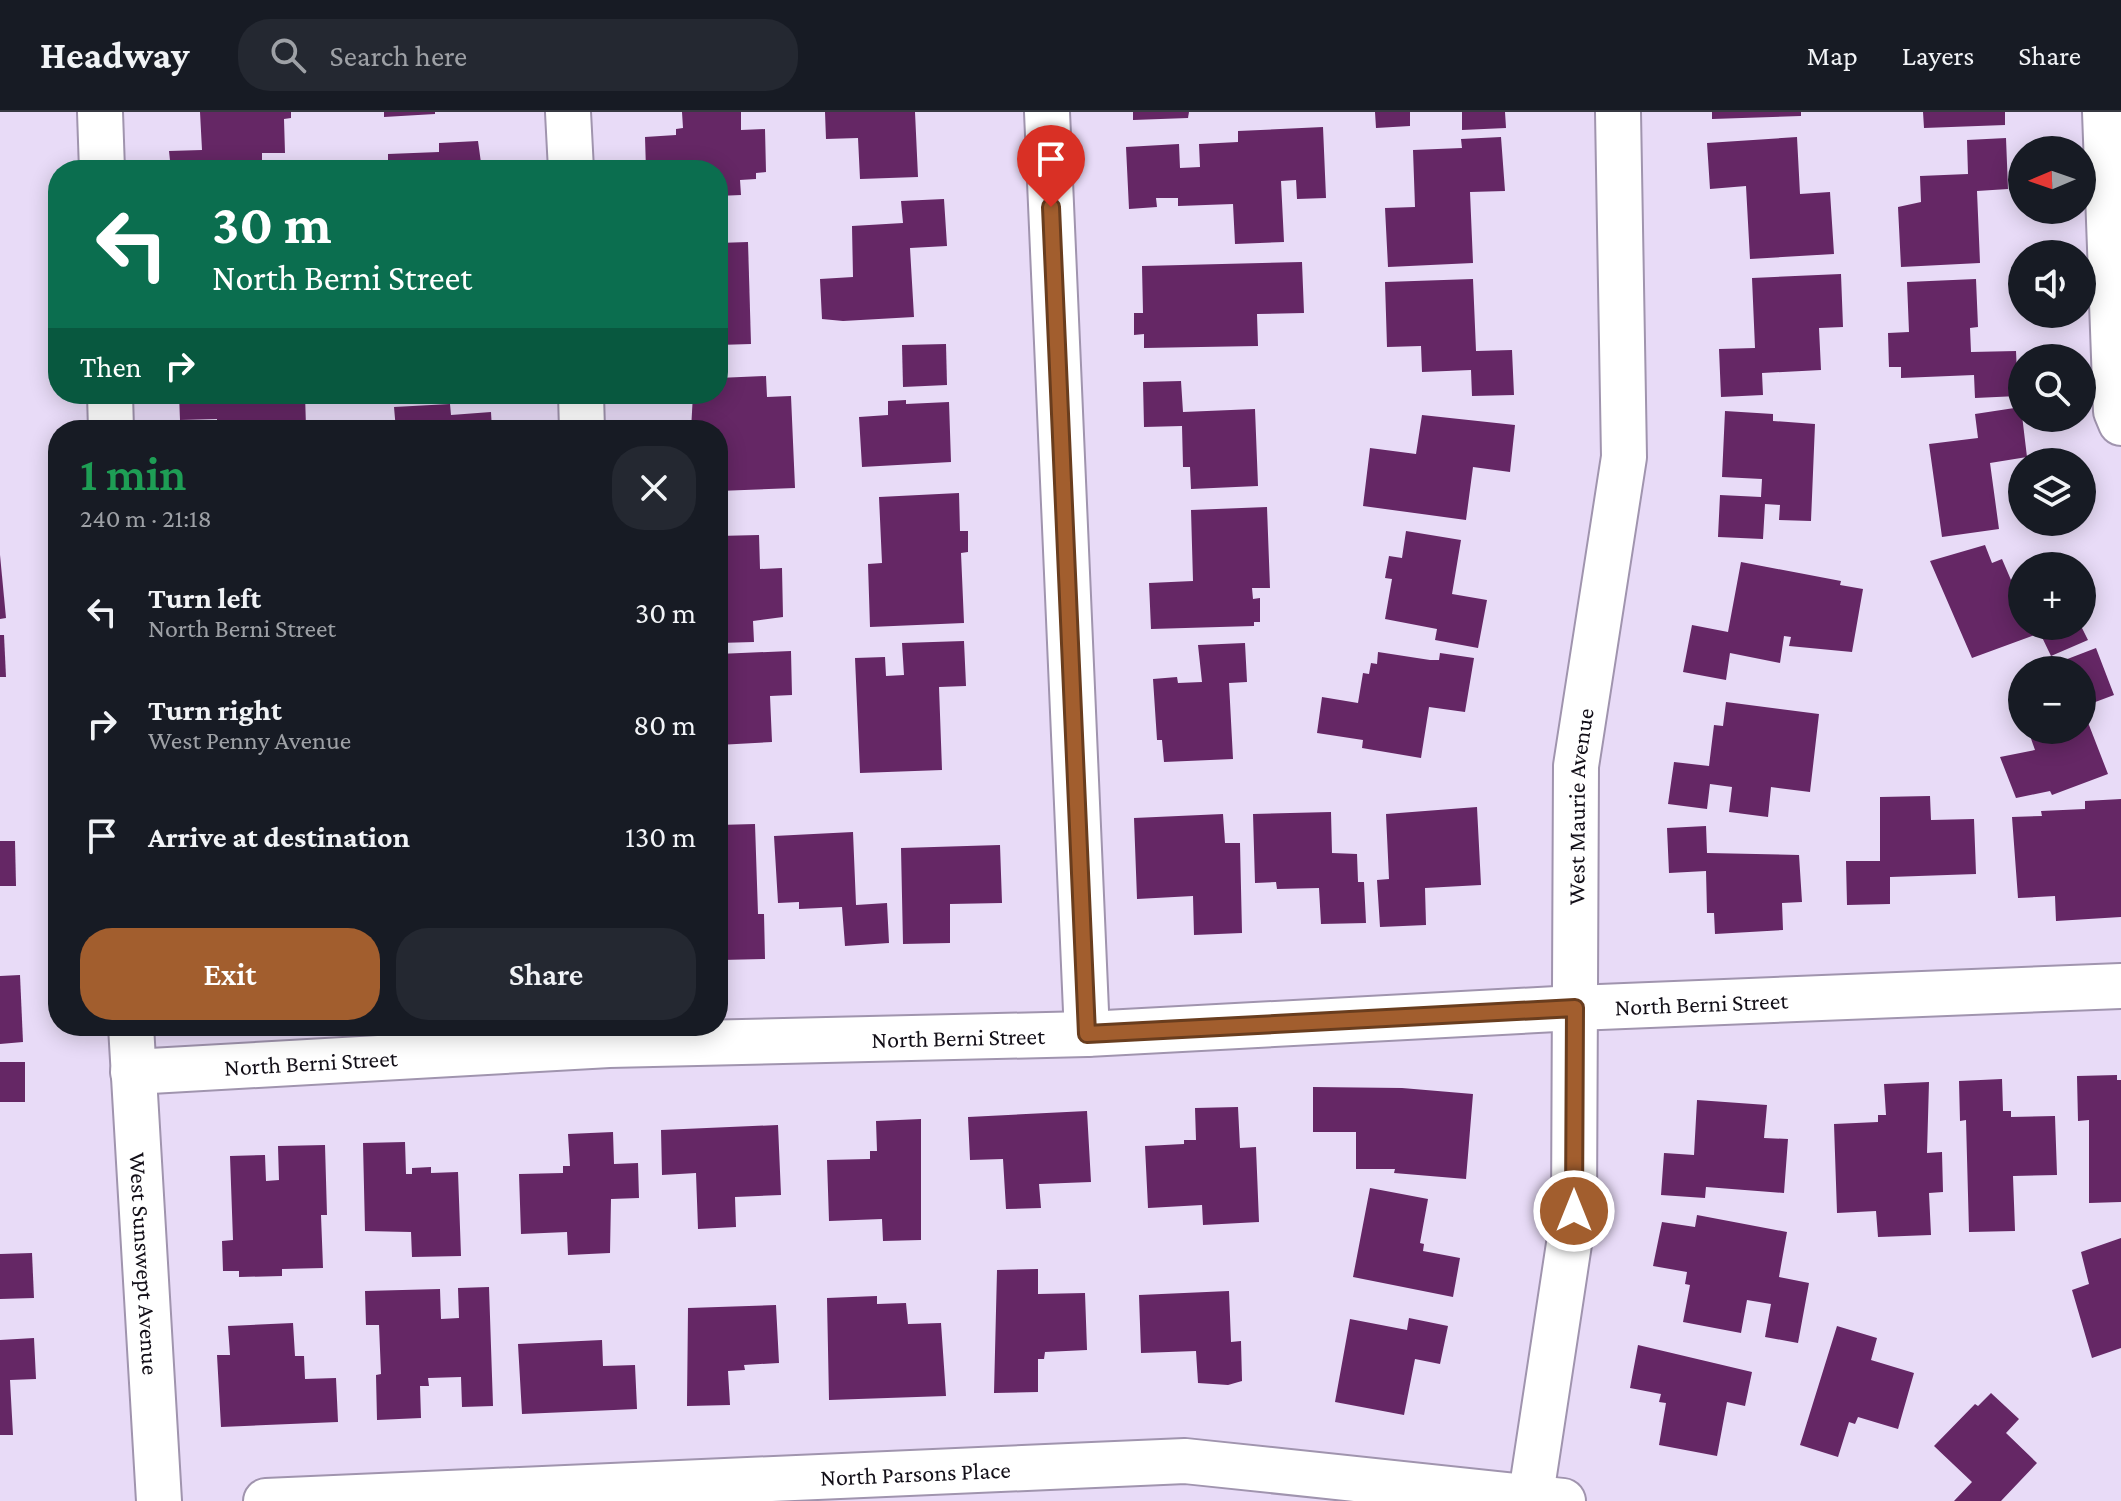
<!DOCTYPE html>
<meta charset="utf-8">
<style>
:root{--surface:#171b24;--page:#242831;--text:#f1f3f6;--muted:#9ea1a6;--line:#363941;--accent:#a25e2e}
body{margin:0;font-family:"Crimson Pro",serif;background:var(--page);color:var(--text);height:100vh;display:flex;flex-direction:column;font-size:30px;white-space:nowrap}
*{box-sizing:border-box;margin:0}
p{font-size:26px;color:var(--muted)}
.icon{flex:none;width:44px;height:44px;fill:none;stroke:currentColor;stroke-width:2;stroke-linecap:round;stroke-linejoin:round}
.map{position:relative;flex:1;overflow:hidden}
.panel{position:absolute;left:48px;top:308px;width:680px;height:616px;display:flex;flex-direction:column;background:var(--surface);border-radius:32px;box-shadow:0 4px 20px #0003}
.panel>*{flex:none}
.guide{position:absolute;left:48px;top:48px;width:680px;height:244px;border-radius:32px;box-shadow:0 4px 20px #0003;background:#0b6e4f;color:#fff;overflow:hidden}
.needle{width:52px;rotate:268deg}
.fabs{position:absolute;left:2008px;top:24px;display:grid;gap:16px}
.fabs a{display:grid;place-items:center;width:88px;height:88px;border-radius:50%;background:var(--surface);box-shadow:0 4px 20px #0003;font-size:40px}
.pin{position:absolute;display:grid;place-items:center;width:68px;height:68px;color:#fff;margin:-82px -34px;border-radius:50% 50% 50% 0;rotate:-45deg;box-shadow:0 0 8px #0007}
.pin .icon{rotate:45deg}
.me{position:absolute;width:88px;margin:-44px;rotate:0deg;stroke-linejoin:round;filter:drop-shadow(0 0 6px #0008)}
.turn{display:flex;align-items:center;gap:28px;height:168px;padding:0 32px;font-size:36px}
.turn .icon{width:104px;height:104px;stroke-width:2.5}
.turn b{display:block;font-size:56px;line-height:68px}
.then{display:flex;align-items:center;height:76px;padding:0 32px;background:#0003;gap:16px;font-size:30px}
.round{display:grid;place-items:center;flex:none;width:84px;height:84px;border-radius:32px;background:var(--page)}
.overview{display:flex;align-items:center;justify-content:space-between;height:136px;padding:0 32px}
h1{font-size:48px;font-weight:600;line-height:60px;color:#1e9e55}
.action{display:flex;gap:16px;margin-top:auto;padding:16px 32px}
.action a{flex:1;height:92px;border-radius:32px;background:var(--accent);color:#fff;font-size:32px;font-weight:600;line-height:92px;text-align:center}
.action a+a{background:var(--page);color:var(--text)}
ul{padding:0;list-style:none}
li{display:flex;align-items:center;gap:24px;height:112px;padding:0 32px}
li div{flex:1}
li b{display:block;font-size:30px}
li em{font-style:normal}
header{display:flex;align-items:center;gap:48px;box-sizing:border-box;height:112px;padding:0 40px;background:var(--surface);border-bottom:2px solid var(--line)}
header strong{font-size:38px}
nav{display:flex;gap:44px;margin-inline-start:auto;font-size:28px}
.search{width:560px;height:72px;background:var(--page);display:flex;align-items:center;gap:20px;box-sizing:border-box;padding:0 28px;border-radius:32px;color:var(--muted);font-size:30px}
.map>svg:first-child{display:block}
</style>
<header>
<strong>Headway</strong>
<div class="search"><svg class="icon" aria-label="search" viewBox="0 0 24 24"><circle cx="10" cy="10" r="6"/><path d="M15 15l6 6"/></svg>Search here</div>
<nav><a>Map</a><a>Layers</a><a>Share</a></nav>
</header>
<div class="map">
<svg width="2121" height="1389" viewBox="0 0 2121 1389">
<rect width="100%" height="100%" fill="#e8dbf7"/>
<g fill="#652765">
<polygon points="200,0 291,0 291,6 284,7 285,41 262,41 262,58 171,58 169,39 202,38"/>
<polygon points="384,0 435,0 435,2 384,5"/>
<polygon points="682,0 741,0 741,18 765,17 766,60 756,61 756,67 740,68 741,83 718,84 718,58 646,58 645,25 676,23 676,17 683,16"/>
<polygon points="825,0 915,0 918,65 860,67 858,26 826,27"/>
<polygon points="1133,0 1189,0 1188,6 1133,8"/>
<polygon points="1375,0 1410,0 1410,14 1376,16"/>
<polygon points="1462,0 1505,0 1506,16 1462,18"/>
<polygon points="1712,0 1801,0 1801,4 1712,7"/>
<polygon points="1923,0 2005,0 2005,13 1924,16"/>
<polygon points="1323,15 1326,86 1297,87 1296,68 1281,69 1284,130 1235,132 1233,92 1178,94 1178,86 1156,86 1157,95 1129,97 1126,35 1179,32 1180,56 1200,55 1199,32 1238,30 1238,19"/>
<polygon points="1501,25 1505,79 1470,80 1473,151 1388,155 1385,96 1415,95 1413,38 1462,36 1461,27"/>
<polygon points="1797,25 1800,82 1830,80 1834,142 1750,147 1746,74 1710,77 1707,31"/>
<polygon points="2006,26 2008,77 1977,79 1980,151 1901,155 1898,95 1921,90 1920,64 1968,62 1967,28"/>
<polygon points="478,29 482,58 388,58 388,42 439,40 439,31"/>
<polygon points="944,87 947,134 910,136 914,205 843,209 822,207 820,167 853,165 852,114 903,111 901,89"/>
<polygon points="748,130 751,232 718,233 718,131"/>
<polygon points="1302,150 1304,201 1257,202 1258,234 1144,236 1144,222 1134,223 1134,201 1143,201 1142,154"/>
<polygon points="1841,162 1843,215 1819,216 1821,258 1762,261 1763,283 1721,285 1719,237 1755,236 1752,166"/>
<polygon points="1473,167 1476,239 1512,238 1514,283 1472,284 1471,258 1422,260 1421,234 1387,235 1385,170"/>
<polygon points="1976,167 1978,215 1970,216 1971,240 2016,239 2018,284 1975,286 1974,263 1901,266 1901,255 1889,255 1888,221 1909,220 1907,170"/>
<polygon points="946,232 947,273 903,275 902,233"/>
<polygon points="766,264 767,285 791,284 795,376 718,379 718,318 691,318 693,282 718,282 718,266"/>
<polygon points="1181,269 1183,300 1255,297 1258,374 1191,377 1190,355 1183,355 1182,314 1144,315 1143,270"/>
<polygon points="179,282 305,282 306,315 224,318 224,312 217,313 217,307 180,308"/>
<polygon points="906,288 906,292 949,290 951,350 862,355 859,305 888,303 888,289"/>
<polygon points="450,292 451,303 491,300 492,318 396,318 394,295"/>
<polygon points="2021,295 2027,345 1990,351 1999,417 1942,425 1929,332 1978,326 1975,302"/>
<polygon points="1725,299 1773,302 1773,309 1815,312 1811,409 1779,408 1780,393 1765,392 1763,427 1718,425 1720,383 1761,385 1762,367 1722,365"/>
<polygon points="1422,303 1515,313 1510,360 1473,355 1466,408 1363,394 1370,336 1416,342"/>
<polygon points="959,381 960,419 968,419 968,440 961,441 964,511 870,515 868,452 882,451 879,385"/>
<polygon points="1267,395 1270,476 1252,476 1253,487 1260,486 1260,510 1254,510 1254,514 1151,517 1149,471 1193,469 1191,398"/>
<polygon points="1406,419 1461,428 1452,482 1487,488 1478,536 1435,528 1437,517 1385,507 1392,467 1385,466 1389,444 1402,446"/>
<polygon points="759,423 760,457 782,456 783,505 753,509 754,530 718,531 718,424"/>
<polygon points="1985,433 1992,451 2002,447 2011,468 2017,465 2022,476 2022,514 2081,514 2088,528 2051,544 2040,521 1972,546 1930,449"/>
<polygon points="0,443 6,506 0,507"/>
<polygon points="1741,450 1841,469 1840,473 1863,477 1852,540 1789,534 1791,525 1784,524 1780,551 1730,541 1726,568 1683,560 1692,513 1728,520"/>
<polygon points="0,523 4,523 6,565 0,565"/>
<polygon points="964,529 966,574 939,575 942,658 860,661 855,546 885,545 886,564 904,563 902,531"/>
<polygon points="1245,531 1247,570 1229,571 1233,647 1164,650 1162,628 1157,628 1153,567 1177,565 1178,571 1202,570 1198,533"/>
<polygon points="2096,536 2114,583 2082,595 2108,662 2052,683 2050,679 2016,686 2000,645 2035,638 2028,618 2082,618 2082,558 2059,558 2057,551"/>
<polygon points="791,539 792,583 770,584 772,630 718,633 718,542"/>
<polygon points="1378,540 1430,548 1439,548 1440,541 1474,546 1465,600 1429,595 1421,646 1362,636 1363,628 1317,621 1322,585 1358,591 1363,561 1369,562 1371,551 1377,552"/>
<polygon points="1726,590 1819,602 1810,680 1771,675 1768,705 1729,700 1732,675 1710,672 1707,697 1668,692 1674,650 1709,654 1714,613 1723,614"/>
<polygon points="1930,684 1931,708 1974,707 1976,762 1890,765 1890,792 1847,793 1846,749 1880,749 1880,685"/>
<polygon points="2121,687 2121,805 2056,809 2055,784 2018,786 2012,705 2042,704 2041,699 2085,697 2085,689"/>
<polygon points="1477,695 1481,773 1425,776 1426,813 1380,815 1377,768 1389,767 1386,702"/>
<polygon points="1331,700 1332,741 1357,742 1358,770 1364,770 1366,811 1321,812 1319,776 1277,777 1276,770 1255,771 1253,702"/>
<polygon points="1223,702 1225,731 1240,731 1242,821 1194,823 1193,784 1137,787 1134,706"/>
<polygon points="755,712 758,802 764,802 765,847 721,848 718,713"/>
<polygon points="1706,714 1707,741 1799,743 1802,790 1782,791 1783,818 1715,822 1714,801 1707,801 1706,759 1669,761 1667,716"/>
<polygon points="853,720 856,793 887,791 889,831 845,834 842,795 799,797 799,790 778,791 774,724"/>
<polygon points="0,729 15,729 16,774 0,774"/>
<polygon points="1000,733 1002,791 950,792 950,831 903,832 901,736"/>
<polygon points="20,863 23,930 0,932 0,864"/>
<rect x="0" y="950" width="25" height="40"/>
<polygon points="2117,963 2117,968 2121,968 2121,1090 2089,1091 2089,1008 2078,1009 2077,964"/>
<polygon points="2002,967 2003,999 2011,999 2011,1005 2055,1004 2057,1063 2013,1064 2015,1119 1969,1120 1966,1008 1960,1009 1959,969"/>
<polygon points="1929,970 1927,1041 1942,1040 1943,1080 1929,1081 1931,1123 1878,1125 1876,1099 1837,1101 1834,1012 1878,1010 1878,1003 1886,1003 1884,972"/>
<polygon points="1313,975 1402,976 1473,982 1466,1067 1394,1061 1395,1057 1356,1057 1356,1020 1313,1020"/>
<polygon points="1697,988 1767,993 1764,1026 1788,1027 1784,1081 1706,1075 1705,1086 1661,1083 1664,1041 1694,1043"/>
<polygon points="1238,995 1240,1036 1256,1035 1259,1110 1203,1113 1202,1093 1148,1096 1145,1034 1184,1032 1184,1028 1196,1028 1195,996"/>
<polygon points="1087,999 1091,1070 1039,1072 1041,1096 1006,1097 1003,1047 970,1048 968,1005"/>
<polygon points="921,1007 921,1128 883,1129 882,1107 829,1109 827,1048 870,1047 870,1039 877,1039 876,1009"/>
<polygon points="778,1013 781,1083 735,1085 736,1115 698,1117 696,1061 662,1063 661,1018"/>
<polygon points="613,1020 614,1052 638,1051 639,1086 611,1087 610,1141 568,1143 567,1120 521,1122 519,1062 563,1061 563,1054 570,1054 568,1022"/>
<polygon points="405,1030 406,1062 412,1062 412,1056 431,1055 431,1061 458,1060 461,1144 412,1145 411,1120 365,1119 363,1031"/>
<polygon points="325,1033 327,1103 321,1103 323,1156 282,1157 282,1164 239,1165 239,1159 223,1159 222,1129 233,1128 230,1044 265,1043 266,1069 279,1068 278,1034"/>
<polygon points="1370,1076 1428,1087 1420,1131 1424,1132 1423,1139 1460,1146 1453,1185 1353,1165"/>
<polygon points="1697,1103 1787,1120 1779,1165 1809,1171 1798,1231 1765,1225 1771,1192 1747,1188 1741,1221 1683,1210 1690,1173 1685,1172 1687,1160 1653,1154 1662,1110 1695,1115"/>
<polygon points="2121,1126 2121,1236 2092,1246 2072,1178 2089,1172 2081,1140"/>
<polygon points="32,1141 34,1186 0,1187 0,1142"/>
<polygon points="1038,1157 1038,1182 1085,1181 1087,1238 1045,1240 1044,1247 1038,1247 1038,1280 994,1281 997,1158"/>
<polygon points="489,1175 493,1294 462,1295 461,1265 428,1266 429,1274 420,1274 421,1306 377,1308 376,1263 381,1262 379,1213 366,1213 365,1179 440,1177 441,1207 459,1206 458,1176"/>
<polygon points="1229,1179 1231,1230 1241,1229 1242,1269 1228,1273 1198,1271 1196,1239 1141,1241 1139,1183"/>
<polygon points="877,1184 877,1192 906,1191 908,1212 941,1211 946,1284 829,1288 827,1186"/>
<polygon points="776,1193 779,1251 744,1253 745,1258 728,1259 730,1293 687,1294 688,1196"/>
<polygon points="1409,1206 1448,1214 1440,1252 1415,1247 1404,1303 1335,1290 1350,1207 1407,1218"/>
<polygon points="293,1211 295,1244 304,1244 305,1267 336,1266 338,1310 221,1315 217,1243 230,1243 228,1214"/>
<polygon points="1837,1214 1877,1226 1871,1248 1914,1261 1898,1317 1858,1305 1855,1312 1849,1310 1838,1345 1800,1333"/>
<polygon points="34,1226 36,1267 10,1268 13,1323 0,1323 0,1228"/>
<polygon points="602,1228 603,1254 635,1253 637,1297 522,1302 518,1232"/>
<polygon points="1638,1233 1752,1260 1745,1294 1727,1290 1717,1344 1659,1333 1666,1291 1659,1290 1661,1282 1630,1276"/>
<polygon points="1991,1281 2019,1307 2006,1321 2037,1351 2001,1389 1954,1389 1972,1370 1934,1334 1975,1292 1978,1294"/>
</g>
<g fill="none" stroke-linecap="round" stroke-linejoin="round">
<defs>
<g id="street">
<polyline points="100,0 102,58"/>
<polyline points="568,0 571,58"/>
<polyline points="1047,0 1087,922"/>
<polyline points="2105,0 2116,299 2121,311"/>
<polyline points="110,282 111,318"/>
<polyline points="581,282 582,318"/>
<path id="s1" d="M131 914 159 1389"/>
<path id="s2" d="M133 960 609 933 1087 922 1575 896 2121 874"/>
<path id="s3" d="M266 1389 1185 1349 1563 1389"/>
<path id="s4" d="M1530 1389 1574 1099 1576 654 1624 345 1618 0"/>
</g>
</defs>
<use href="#street" stroke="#a094ae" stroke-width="48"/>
<use href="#street" stroke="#fff" stroke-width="44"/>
</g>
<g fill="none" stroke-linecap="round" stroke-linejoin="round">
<defs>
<polyline id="route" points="1051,95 1087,922 1575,896 1574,1099"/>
</defs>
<use href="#route" stroke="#693d1e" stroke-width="20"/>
<use href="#route" stroke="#a25e2e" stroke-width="14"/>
</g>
<g text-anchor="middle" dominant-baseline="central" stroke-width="8" stroke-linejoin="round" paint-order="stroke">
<g font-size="24" fill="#130f18" stroke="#fff">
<text stroke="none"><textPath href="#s4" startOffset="698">West Maurie Avenue</textPath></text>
<text stroke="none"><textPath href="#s2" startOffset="1570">North Berni Street</textPath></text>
<text stroke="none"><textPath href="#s2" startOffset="826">North Berni Street</textPath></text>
<text stroke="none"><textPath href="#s2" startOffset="178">North Berni Street</textPath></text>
<text stroke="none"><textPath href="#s1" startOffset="238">West Sunswept Avenue</textPath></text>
<text stroke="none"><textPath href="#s3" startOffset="650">North Parsons Place</textPath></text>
</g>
</g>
</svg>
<div class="fabs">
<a><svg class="needle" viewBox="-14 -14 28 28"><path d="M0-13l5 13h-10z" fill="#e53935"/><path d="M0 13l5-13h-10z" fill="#9ea1a6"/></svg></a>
<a><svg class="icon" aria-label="sound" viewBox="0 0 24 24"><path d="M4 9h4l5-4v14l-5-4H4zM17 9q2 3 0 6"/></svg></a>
<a><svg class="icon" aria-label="search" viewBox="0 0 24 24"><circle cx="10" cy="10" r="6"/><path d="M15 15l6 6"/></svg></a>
<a><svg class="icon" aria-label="layers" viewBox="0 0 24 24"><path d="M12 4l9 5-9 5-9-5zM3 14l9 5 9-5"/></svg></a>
<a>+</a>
<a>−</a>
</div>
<div class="pin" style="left:1051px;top:95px;background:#d93025"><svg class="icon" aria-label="arrive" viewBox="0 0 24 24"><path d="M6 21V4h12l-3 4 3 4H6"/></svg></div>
<svg class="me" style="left:1574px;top:1099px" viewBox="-20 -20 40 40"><circle r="17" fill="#a25e2e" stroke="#fff" stroke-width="3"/><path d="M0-11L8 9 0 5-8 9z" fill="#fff"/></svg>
<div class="guide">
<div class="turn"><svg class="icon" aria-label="left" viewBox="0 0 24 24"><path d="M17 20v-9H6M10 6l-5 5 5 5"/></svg><div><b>30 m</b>North Berni Street</div></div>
<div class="then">Then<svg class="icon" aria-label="right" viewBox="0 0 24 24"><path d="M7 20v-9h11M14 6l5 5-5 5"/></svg></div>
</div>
<section class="panel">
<div class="overview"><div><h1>1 min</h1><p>240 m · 21:18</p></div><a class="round"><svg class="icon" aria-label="close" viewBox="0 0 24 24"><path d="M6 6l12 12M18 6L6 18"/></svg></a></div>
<ul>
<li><svg class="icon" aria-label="left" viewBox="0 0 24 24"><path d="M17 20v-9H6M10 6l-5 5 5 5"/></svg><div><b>Turn left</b><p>North Berni Street</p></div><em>30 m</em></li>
<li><svg class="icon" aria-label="right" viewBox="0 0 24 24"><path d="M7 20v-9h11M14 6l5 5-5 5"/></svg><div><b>Turn right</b><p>West Penny Avenue</p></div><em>80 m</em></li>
<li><svg class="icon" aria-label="arrive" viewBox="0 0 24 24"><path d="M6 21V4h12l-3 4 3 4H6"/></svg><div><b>Arrive at destination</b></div><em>130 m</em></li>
</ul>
<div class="action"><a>Exit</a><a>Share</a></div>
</section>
</div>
